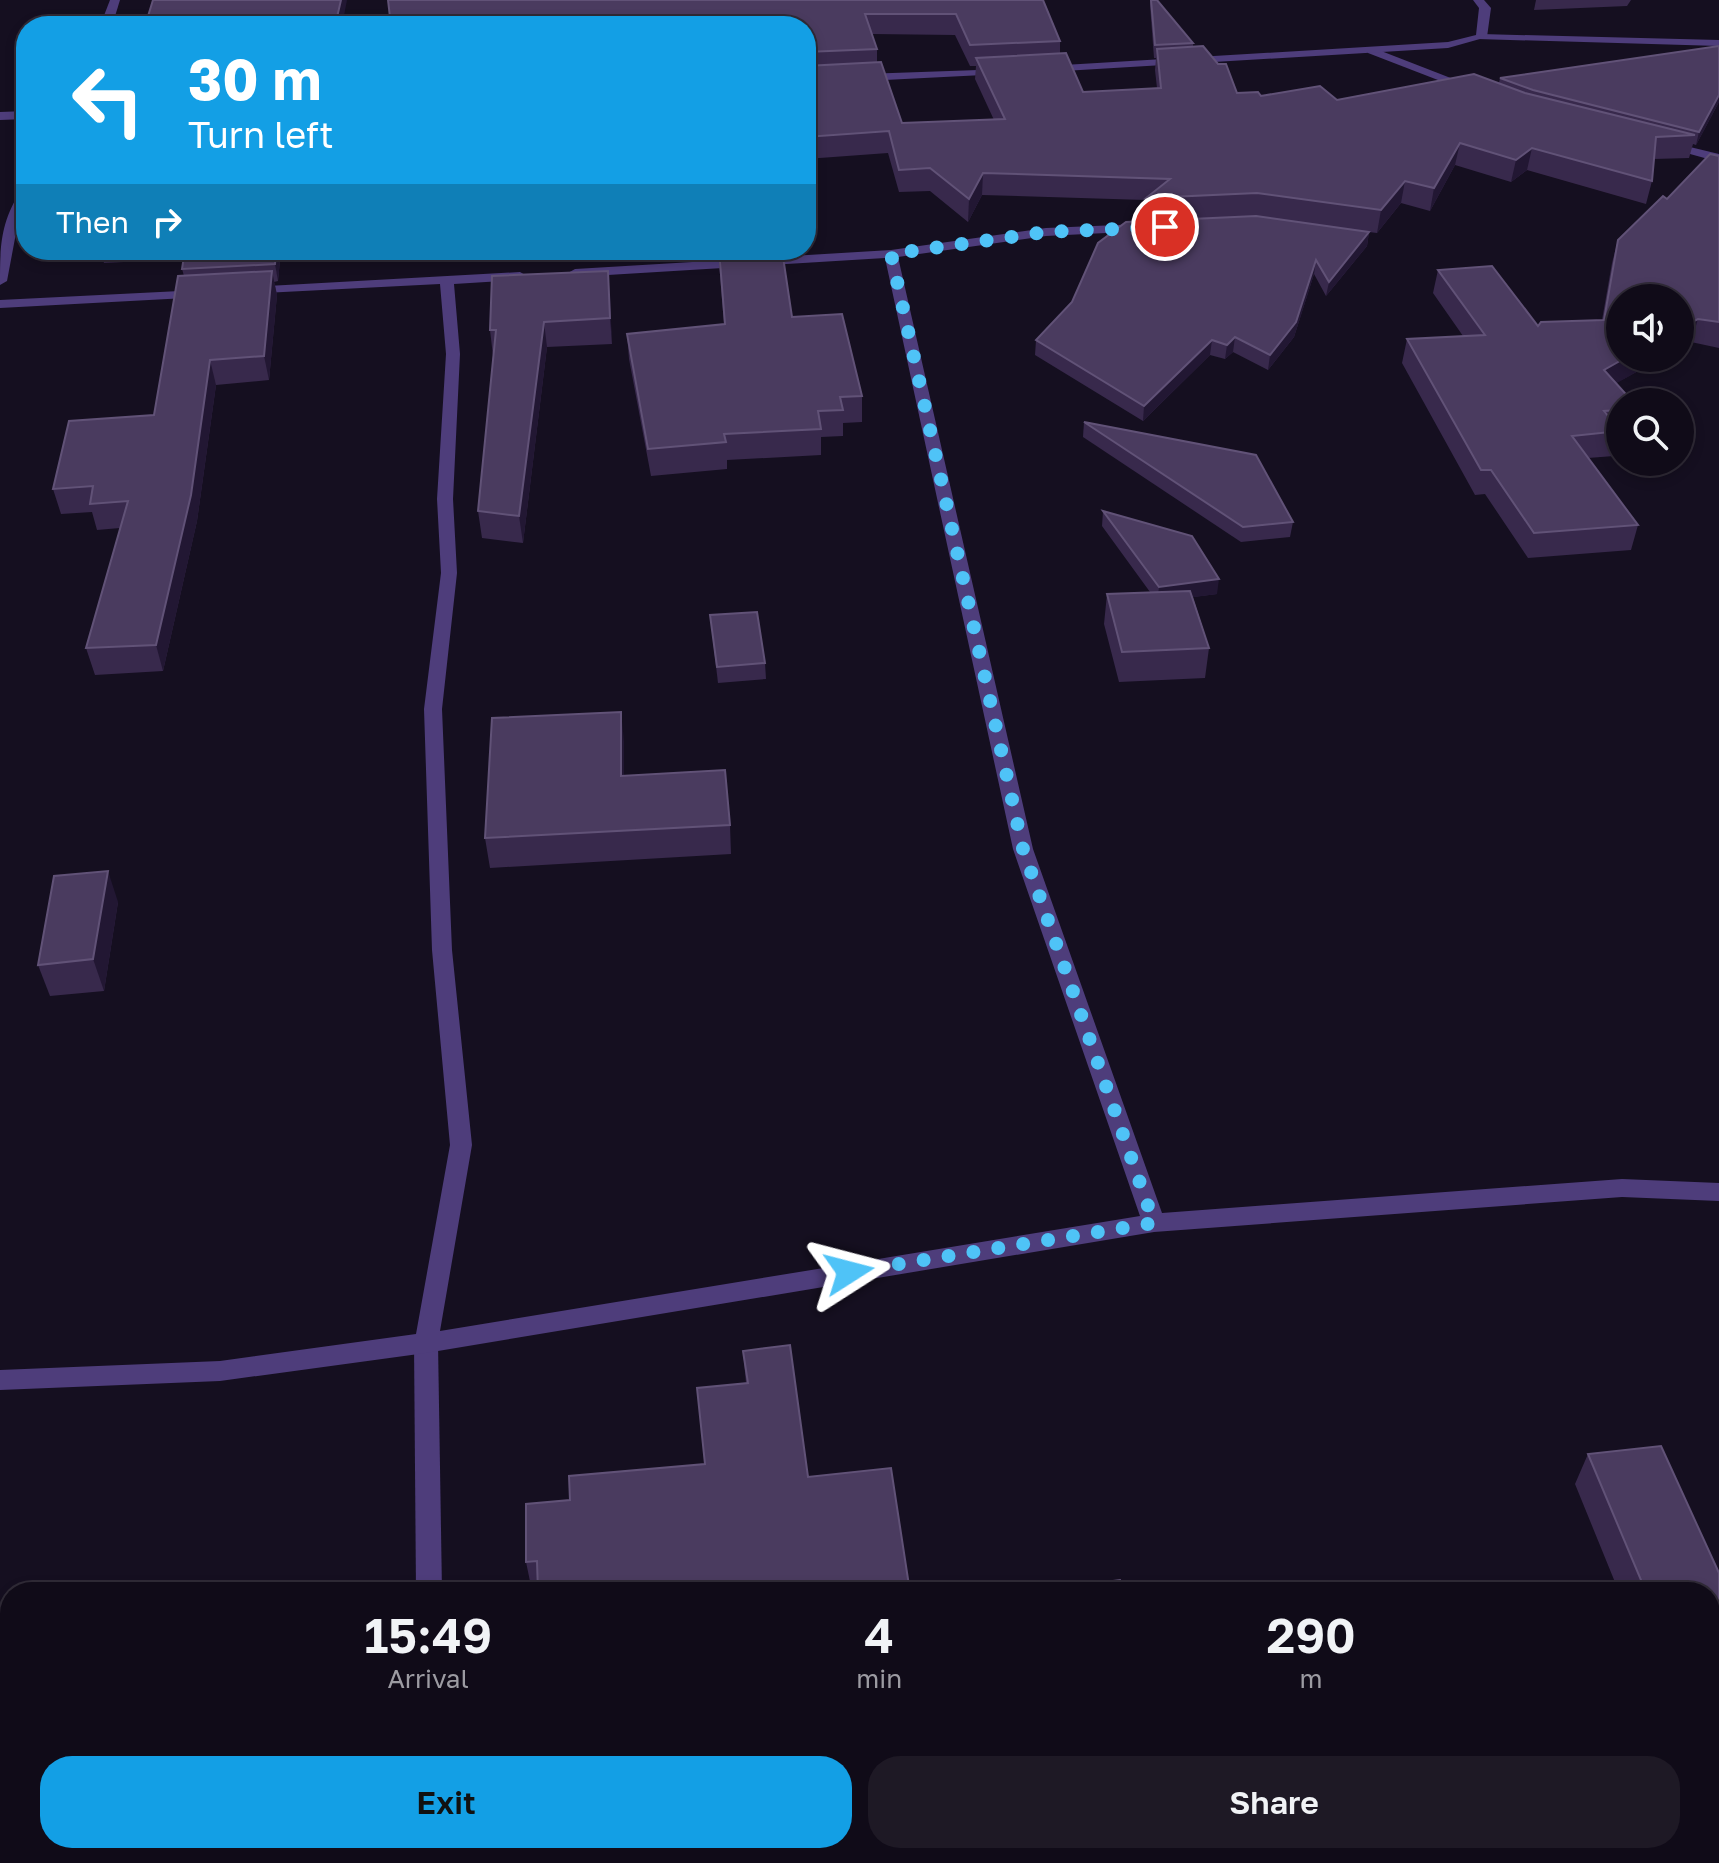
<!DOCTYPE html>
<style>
:root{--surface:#100b18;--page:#1e1925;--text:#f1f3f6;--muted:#9c9ba2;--line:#302b37;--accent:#139fe5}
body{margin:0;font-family:"Golos Text",sans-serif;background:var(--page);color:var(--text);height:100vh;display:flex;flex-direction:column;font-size:30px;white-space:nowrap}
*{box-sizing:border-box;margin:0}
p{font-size:26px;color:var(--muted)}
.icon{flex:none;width:44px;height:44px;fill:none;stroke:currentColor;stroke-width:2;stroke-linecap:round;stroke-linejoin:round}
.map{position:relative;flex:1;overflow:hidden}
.drawer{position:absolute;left:0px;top:1582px;width:1720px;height:282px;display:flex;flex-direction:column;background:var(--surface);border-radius:32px 32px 0 0;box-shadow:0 4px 12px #0003,0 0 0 2px var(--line)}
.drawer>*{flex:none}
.hud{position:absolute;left:16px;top:16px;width:800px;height:244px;border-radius:32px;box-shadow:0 4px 12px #0003,0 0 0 2px var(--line);background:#139fe5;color:#fff;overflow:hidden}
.controls{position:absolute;left:1606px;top:284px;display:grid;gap:16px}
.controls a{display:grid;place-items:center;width:88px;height:88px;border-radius:50%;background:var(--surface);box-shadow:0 4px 12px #0003,0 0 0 2px var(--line);font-size:40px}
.pin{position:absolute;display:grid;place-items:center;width:68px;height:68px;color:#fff;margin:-34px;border:4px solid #fff;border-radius:50%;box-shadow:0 2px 8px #0007}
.me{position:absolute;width:88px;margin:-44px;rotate:81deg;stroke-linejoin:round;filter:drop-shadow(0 0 6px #0008)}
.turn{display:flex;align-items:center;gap:28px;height:168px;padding:0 40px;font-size:36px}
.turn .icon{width:104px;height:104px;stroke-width:2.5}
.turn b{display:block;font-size:56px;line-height:68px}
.then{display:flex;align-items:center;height:76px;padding:0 40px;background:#0003;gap:16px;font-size:30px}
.eta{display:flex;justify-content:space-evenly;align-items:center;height:136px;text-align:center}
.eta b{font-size:48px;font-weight:600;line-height:56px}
.cta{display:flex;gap:16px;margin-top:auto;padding:16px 40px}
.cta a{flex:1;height:92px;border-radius:32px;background:var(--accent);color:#111;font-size:32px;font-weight:600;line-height:92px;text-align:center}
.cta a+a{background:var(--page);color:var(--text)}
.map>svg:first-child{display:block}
</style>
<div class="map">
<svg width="1719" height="1863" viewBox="0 0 1719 1863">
<rect width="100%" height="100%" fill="#150f20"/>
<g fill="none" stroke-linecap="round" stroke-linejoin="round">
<g fill="#4e3d7b" fill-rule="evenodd">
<polygon points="1481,34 1719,40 1719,46 1477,39 1477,35"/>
<polygon points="1368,49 1376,49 1479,89 1469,92 1368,53"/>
<polygon points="1661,140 1719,154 1719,162 1661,146"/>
<polygon points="426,1333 434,1336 438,1343 442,1592 416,1592 414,1343 418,1336"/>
<polygon points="449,1854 478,1854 482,1863 452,1863"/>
</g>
<g fill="#4e3d7b" fill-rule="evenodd">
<polygon points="110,0 120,0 112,26 100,26"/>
<polygon points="1473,0 1484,0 1491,8 1487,37 1448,48 1047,72 1041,69 1047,66 1448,42 1476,35 1479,8"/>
<polygon points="1007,69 1007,73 1003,74 806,84 806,76"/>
<polygon points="26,111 26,119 0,120 0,112"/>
<path d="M26 189V204L19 217 7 281 0 285C0 246 0 224 21 190Z"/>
<polygon points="1141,224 1148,228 1146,231 1046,236 898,257 1033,849 1162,1213 1622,1179 1719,1183 1719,1201 1622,1197 1154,1232 426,1353 220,1381 0,1390 0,1370 220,1361 416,1334 450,1145 432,950 424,709 441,573 437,499 446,354 440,284 243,294 243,288 248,287 520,272 527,276 520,280 454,284 460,354 453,499 457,573 442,709 452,950 472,1145 440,1331 1140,1216 1013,849 885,258 575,277 568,273 575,269 891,250 1046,228"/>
<polygon points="200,290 205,291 205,297 0,308 0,300"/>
</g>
</g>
<g fill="#38294c" fill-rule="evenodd">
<path d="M388 0H1043L1060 41V54L1083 92 1157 88 1155 70 1156 58H1154L1150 5V0H1151L1193 43V47L1237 93 1337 100 1499 83 1500 78 1719 46V102L1696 145 1693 144 1689 158 1654 159 1652 181 1646 204 1527 170 1511 182 1455 165 1430 211 1401 203 1377 233 1369 232 1367 246 1326 296 1314 274 1294 337 1268 370 1233 352 1225 359 1210 355 1143 421 1035 355 1036 340 1072 302 1144 221 1145 200 982 195 968 222 930 191 899 192 888 153 806 159V26ZM872 34 955 35 970 66H976L975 79 994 120 902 123 877 62V49Z"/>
<polygon points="1536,0 1631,0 1627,6 1534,10"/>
<polygon points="1719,156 1719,348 1691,342 1680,348 1680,298 1620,358 1662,358 1616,383 1620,402 1620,434 1614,456 1588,458 1638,525 1631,550 1528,558 1485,494 1475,495 1402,363 1407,339 1463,336 1433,293 1438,270 1538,326 1602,320 1612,263 1618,240"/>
<polygon points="100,250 281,250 278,281 274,282 277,295 269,380 216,385 197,521 163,671 95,675 86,648 120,528 97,530 92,512 61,514 53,489 154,415 184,276 182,269 184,259 104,263"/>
<polygon points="718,250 782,250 792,317 862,396 862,422 843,423 843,436 821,437 821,455 727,460 727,469 651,476 629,359 627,334 724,324"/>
<polygon points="608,271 612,344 547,347 523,543 482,538 478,511 493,356 490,330"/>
<polygon points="1084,422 1293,522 1290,537 1241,542 1083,437"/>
<polygon points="1103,511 1217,594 1193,597 1209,648 1205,678 1119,682 1104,624 1107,594 1150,592 1102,526"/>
<polygon points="710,615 765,663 766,679 718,683"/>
<polygon points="624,741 624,776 730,825 731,854 490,868 485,838"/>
<polygon points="118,902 104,991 50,996 38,965"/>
<polygon points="743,1351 808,1477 910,1592 532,1591 526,1562 570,1500 705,1464 746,1383"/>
<polygon points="1588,1454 1719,1573 1719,1727 1710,1728 1710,1592 1619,1592 1575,1484"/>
<polygon points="1710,1761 1719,1784 1719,1802 1710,1816"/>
</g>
<g fill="#221733">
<polygon points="341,0 347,0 342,26 335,26"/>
<polygon points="1719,95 1719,102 1696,145 1699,132"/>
<polygon points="1460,143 1455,165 1430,211 1434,188"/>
<polygon points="1532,148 1527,170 1511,182 1516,160"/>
<polygon points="983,173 982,195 968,222 969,199"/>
<polygon points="1405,181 1401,203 1377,233 1381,210"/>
<polygon points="1369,232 1367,246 1326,296 1329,282"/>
<polygon points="276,250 281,250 278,281 275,264"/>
<polygon points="1316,260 1314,274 1294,337 1268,370 1270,355"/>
<polygon points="272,271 277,295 269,380 264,356"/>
<polygon points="608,271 610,297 612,344 610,318"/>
<polygon points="1698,319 1691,342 1680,348 1680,328"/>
<polygon points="544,322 547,347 523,543 519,516"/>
<polygon points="1235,337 1233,352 1225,359 1227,345"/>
<polygon points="1212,340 1210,355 1143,421 1144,406"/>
<polygon points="1625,358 1662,358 1597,394 1604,370"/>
<polygon points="210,360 216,385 197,521 163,671 156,645"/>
<polygon points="1219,579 1217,594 1157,602 1159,587"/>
<polygon points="621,712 624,741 624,805 621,776"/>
<polygon points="108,871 118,902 104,991 93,959"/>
</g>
<g fill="#4a3b5f" stroke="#615277" stroke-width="2">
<polygon points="153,0 341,0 335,26 145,26"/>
<polygon points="388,0 1043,0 1060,41 970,45 956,14 865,14 877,49 806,52 806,26 391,26"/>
<polygon points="1151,0 1157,0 1193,43 1155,45"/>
<polygon points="1203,46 1218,64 1226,64 1237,93 1258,92 1261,96 1320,86 1337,100 1474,74 1525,93 1695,135 1656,137 1652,181 1532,148 1516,160 1460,143 1434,188 1405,181 1381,210 1257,193 1146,198 1170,179 983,173 969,199 930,168 899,170 889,131 806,137 806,66 881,62 902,123 1005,119 976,58 1066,53 1083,92 1161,88 1157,49"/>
<polygon points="1719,46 1719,95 1699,132 1533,90 1500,78"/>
<polygon points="1710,154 1719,156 1719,322 1698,319 1680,328 1680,298 1620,298 1620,358 1625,358 1604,370 1633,402 1620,402 1620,410 1604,411 1620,431 1572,436 1638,525 1534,533 1491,470 1481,470 1407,339 1485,335 1438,270 1492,266 1538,326 1541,322 1604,320 1618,240 1663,196 1667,199"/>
<polygon points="1256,216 1369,232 1329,282 1316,260 1296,322 1270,355 1235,337 1227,345 1212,340 1144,406 1036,340 1072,302 1098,243 1126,222"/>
<polygon points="185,250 276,250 275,264 182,269"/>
<polygon points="719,250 782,250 792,317 842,314 862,396 840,397 843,410 818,411 821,429 724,434 726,442 648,449 627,334 725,324"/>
<polygon points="272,271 264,356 210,360 191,495 156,645 86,648 128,501 90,504 93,486 53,489 69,421 154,415 178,276"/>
<polygon points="608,271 610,318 544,322 519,516 478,511 496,330 490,330 492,276"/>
<polygon points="1084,422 1256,455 1293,522 1243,527"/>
<polygon points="1103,511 1192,536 1219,579 1159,587"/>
<polygon points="1190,591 1209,648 1122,652 1107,594"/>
<polygon points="757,612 765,663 717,667 710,615"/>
<polygon points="621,712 621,776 725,770 730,825 485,838 492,718"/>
<polygon points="108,871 93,959 38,965 54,876"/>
<polygon points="790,1345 808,1477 891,1468 910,1592 819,1592 819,1589 790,1592 538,1592 537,1561 526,1562 526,1504 570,1500 569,1476 705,1464 697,1388 748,1383 743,1351"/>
<polygon points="1661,1446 1719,1573 1719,1700 1710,1701 1710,1592 1646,1592 1588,1454"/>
<polygon points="1120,1580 1124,1592 1027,1592"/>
<polygon points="1710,1761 1719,1784 1719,1796 1710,1796"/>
</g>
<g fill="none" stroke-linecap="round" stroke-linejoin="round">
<polyline stroke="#4fc3f7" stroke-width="14" stroke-dasharray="0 25.2" points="849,1272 1154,1223 1023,849 891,254 1046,232 1165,227"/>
</g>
</svg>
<div class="controls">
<a><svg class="icon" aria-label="sound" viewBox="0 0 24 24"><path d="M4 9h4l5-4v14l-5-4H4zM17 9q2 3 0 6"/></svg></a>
<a><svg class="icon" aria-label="search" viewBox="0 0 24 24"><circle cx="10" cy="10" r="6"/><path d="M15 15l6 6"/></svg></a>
</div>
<div class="pin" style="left:1165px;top:227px;background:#d93025"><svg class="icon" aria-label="arrive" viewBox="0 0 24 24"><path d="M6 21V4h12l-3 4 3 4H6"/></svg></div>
<svg class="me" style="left:849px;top:1272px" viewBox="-20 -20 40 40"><path d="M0-17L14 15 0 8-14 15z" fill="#4fc3f7" stroke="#fff" stroke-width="4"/></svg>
<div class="hud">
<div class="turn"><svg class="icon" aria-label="left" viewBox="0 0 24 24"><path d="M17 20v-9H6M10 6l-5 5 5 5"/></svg><div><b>30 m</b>Turn left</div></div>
<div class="then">Then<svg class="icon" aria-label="right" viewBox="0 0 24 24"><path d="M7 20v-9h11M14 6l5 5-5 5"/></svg></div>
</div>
<section class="drawer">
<div class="eta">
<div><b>15:49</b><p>Arrival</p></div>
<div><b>4</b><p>min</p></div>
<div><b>290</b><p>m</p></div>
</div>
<div class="cta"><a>Exit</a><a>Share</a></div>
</section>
</div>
